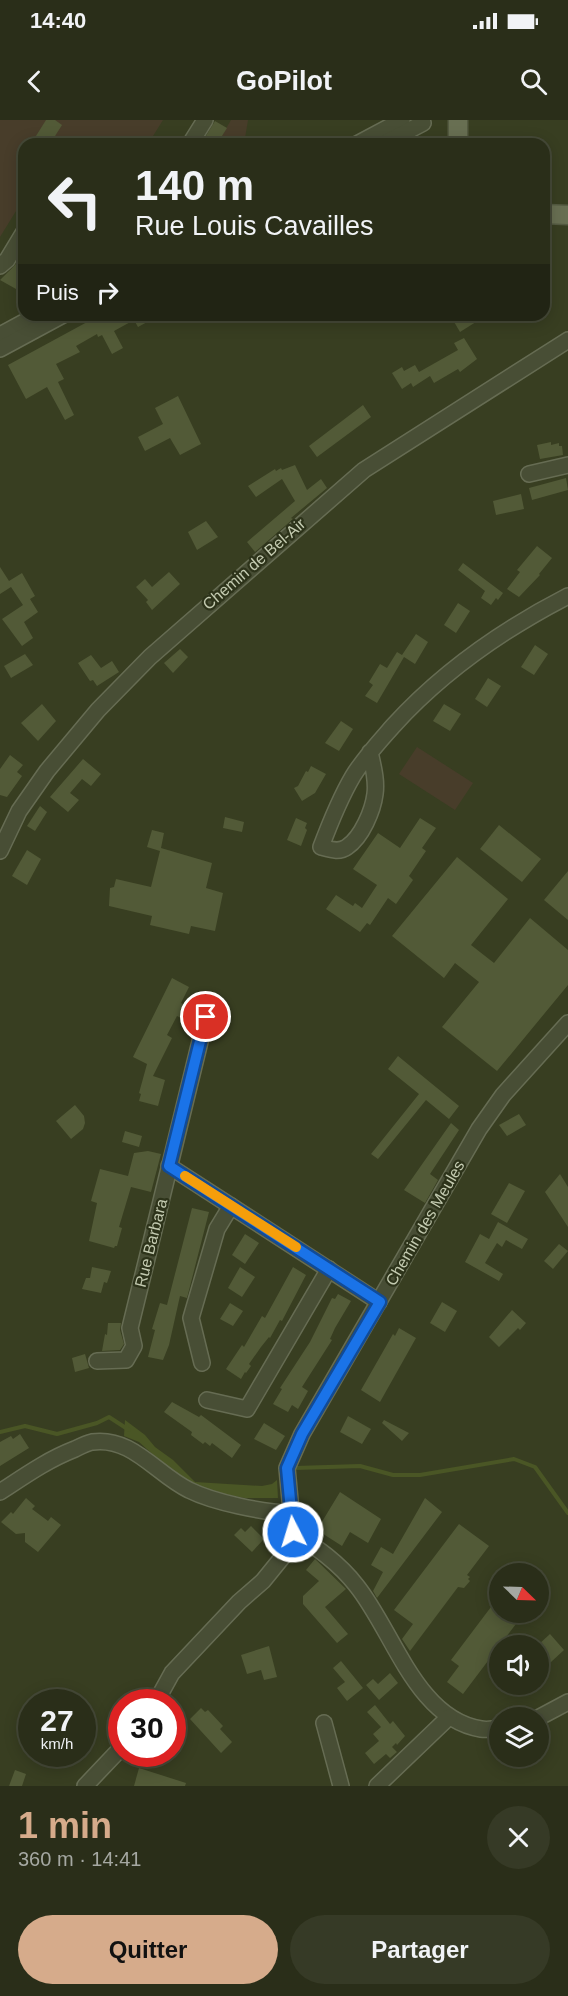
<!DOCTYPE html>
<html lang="fr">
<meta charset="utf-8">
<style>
:root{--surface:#2a2e19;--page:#363a26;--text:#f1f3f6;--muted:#a5a8a2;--line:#464a38;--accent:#d6ab8b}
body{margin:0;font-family:Helvetica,sans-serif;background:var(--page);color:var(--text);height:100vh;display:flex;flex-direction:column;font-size:22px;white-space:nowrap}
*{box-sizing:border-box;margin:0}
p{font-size:20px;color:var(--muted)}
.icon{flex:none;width:33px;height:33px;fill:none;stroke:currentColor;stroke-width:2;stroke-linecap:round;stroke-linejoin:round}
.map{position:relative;height:1666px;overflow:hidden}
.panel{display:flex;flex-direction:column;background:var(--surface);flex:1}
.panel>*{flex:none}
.guide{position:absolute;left:18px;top:18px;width:532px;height:183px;border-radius:18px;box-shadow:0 3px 15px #0003,0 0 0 2px var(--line);background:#2a2e19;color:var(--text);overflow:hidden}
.needle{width:39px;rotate:113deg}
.fabs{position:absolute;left:489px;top:1443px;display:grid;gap:12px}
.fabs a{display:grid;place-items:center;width:60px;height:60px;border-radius:50%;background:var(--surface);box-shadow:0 3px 15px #0003,0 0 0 2px var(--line);font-size:30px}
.speed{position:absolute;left:18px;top:1569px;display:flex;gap:12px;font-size:30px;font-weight:700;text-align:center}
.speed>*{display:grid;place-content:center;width:78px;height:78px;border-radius:50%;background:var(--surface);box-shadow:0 3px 15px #0003,0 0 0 2px var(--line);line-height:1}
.speed small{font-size:15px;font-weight:400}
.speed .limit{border:9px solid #d22;background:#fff;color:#111}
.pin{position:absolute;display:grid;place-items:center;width:51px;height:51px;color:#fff;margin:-26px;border:3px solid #fff;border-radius:50%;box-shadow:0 2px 6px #0007}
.me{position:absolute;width:66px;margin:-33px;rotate:355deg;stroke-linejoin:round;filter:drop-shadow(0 0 4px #0008)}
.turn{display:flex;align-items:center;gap:21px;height:126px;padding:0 18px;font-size:27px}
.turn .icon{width:78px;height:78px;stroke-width:2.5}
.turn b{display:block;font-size:42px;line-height:51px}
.then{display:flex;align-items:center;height:57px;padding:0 18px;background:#0003;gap:12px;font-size:22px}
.round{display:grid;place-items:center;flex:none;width:63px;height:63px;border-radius:32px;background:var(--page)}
.overview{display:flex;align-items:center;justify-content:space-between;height:102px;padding:0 18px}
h1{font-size:36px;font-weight:800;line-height:45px;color:var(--accent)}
.cta{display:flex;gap:12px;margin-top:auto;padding:12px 18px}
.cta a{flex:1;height:69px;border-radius:36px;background:var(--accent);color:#111;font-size:24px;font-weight:800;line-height:69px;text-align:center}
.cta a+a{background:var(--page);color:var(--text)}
.status{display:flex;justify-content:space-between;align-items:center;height:42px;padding:0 30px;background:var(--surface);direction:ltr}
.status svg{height:16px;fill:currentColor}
header{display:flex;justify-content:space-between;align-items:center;height:78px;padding:0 18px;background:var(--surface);font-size:27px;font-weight:800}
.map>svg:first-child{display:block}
</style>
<div class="status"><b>14:40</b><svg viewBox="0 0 49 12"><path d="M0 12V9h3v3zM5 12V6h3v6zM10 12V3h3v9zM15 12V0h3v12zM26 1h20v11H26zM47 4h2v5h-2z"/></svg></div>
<header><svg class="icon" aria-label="back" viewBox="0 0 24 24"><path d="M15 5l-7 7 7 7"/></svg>GoPilot<svg class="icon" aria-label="search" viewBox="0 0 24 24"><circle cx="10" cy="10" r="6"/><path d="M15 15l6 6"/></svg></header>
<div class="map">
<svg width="568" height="1666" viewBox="0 0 568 1666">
<rect width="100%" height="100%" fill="#383e21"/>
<g fill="#483d2a">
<polygon points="0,0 163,0 148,24 24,24 24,78 0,117"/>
<polygon points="231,0 248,0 244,24 217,24"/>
<polygon points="417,627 473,663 455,690 399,654"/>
</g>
<polygon fill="#4a5625" points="125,1300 145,1315 155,1327 173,1340 195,1362 262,1366 272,1364 277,1360 278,1378 245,1378 189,1367 139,1322 124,1316"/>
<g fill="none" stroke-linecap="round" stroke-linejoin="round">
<g stroke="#4a5625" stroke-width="4">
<polyline points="0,1312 25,1306 57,1314 97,1303 109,1297 129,1310"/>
<polyline points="295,1348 360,1346 393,1355 420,1355 514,1339 535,1347 568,1393"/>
</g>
</g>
<g fill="#525a37">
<polygon points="46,0 55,0 62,5 50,24 31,24"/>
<polygon points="215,1 227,8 217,24 201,24"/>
<polygon points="24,131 24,155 16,169 0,160 15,145"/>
<polygon points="100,195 160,195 138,207 134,200 114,211 123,228 112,234 102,215 98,217 97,214 76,226 80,232 56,244 64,259 58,262 74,295 65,300 47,267 26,279 8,245"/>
<polygon points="450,195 487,195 460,212"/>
<polygon points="464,218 477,239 460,252 458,249 434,263 430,256 413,267 411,263 402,269 392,253 402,247 404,251 415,245 419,252 458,230 454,223"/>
<polygon points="178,276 201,324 180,335 170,318 145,331 138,317 163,304 155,288"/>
<polygon points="363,285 371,297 317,337 309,326"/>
<polygon points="551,322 551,325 559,323 559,326 562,326 563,335 540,339 537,325"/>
<polygon points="295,345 307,370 321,359 327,368 291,398 293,399 255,432 247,422 295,381 282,359 256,377 248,366 275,349 276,351 281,348 282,350"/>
<polygon points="566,358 568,370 532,380 529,368"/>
<polygon points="521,374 524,389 496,395 493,381"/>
<polygon points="206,401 218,417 197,430 188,412"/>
<polygon points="537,426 552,438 539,454 540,455 519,477 507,469 520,452 517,450"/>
<polygon points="463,443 503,473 498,480 496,478 491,485 481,478 485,471 458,450"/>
<polygon points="0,447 9,461 22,453 35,476 30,479 38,492 24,502 33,518 22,526 2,499 23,485 11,467 0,474"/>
<polygon points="169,452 180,464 152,490 146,482 148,480 136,467 145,459 152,467"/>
<polygon points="458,483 470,491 456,513 444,505"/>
<polygon points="416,514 428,522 415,544 404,537 377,583 365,576 373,565 369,562 380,544 387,548 397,532 402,535"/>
<polygon points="535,525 548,534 534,555 521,547"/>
<polygon points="180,529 188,537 173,553 164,543"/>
<polygon points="25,534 33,545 11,558 4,546"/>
<polygon points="91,535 101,548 112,541 119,552 97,566 93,560 90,561 78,543"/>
<polygon points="488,558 501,566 487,587 475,579"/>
<polygon points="42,584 56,601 38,621 21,603"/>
<polygon points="444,584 461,594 450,611 433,601"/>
<polygon points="341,601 353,609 339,631 325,623"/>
<polygon points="10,635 23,645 17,652 22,656 7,677 0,675 0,649"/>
<polygon points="83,639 101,654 91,666 82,659 70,673 79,680 68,692 50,677"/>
<polygon points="311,646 326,654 315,673 302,681 294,668 298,666 306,651 308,652"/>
<polygon points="40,686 47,692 35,711 27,706"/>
<polygon points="225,697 244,702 242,712 223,708"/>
<polygon points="296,698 307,703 305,708 307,710 301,726 287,720"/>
<polygon points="420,698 436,708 422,728 426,731 409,756 413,760 396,784 388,778 370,805 367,803 360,812 326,789 336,775 353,786 355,783 362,788 377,765 353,749 378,713 400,728"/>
<polygon points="499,705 541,739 522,762 480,729"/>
<polygon points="152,710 164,713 161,728 212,743 206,768 223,773 215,811 191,806 189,814 150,805 152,796 109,786 110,768 114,767 116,759 151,767 160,731 147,727"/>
<polygon points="27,730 41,739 27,765 12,756"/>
<polygon points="457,737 508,779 471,825 494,843 530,798 568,830 568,865 497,951 442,907 479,862 455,843 444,858 392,816"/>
<polygon points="568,751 568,800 544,780"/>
<polygon points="172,858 189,867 181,883 187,886 181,898 177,896 167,915 172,918 153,956 165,960 158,986 139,981 141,974 139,973 147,944 133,937"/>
<polygon points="398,936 459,986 449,999 426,980 378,1039 371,1034 419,974 388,949"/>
<polygon points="75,985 84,996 85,1003 83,1009 71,1019 56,1001"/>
<polygon points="519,994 526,1005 507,1016 499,1005"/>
<polygon points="451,1003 459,1010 430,1054 438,1060 425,1083 404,1070"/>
<polygon points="125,1011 142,1016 139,1027 122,1022"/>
<polygon points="148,1031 161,1034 151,1072 131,1067 119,1107 122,1108 117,1126 115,1126 114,1128 89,1121 97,1083 91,1081 100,1049 128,1056 134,1033"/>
<polygon points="560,1054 568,1067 568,1107 545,1072"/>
<polygon points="509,1063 525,1071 507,1103 491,1094"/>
<polygon points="192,1088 209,1092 187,1178 180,1176 169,1225 163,1240 148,1237 155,1210 152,1209 160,1183 167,1185"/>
<polygon points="498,1102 528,1119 522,1129 506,1120 502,1127 497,1123 485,1143 503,1154 499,1161 465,1142 480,1114 489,1119"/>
<polygon points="245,1114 259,1123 245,1144 232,1135"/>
<polygon points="559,1124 568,1131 553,1149 544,1141"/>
<polygon points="92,1147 111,1151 107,1163 104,1162 101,1173 82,1169 86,1158 90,1158"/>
<polygon points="240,1147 255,1157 242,1177 228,1168"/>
<polygon points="293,1147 306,1155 282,1201 280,1200 270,1218 269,1217 261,1227 249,1244 251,1246 246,1253 245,1252 241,1259 226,1249 242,1225 244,1227 262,1196 265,1198"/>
<polygon points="338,1174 351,1181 335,1208 330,1219 332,1220 302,1267 308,1271 298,1289 292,1285 288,1292 273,1284 282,1269 280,1268 310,1222 332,1178 335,1179"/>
<polygon points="442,1182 457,1191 445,1212 430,1203"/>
<polygon points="230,1183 243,1191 233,1206 220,1199"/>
<polygon points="512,1190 526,1203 520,1210 518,1208 499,1227 489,1217"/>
<polygon points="108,1203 121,1203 120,1210 124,1224 120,1230 102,1231 105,1214 107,1215"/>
<polygon points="399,1208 416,1218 380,1282 361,1270 393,1214 395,1216"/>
<polygon points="85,1234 89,1248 75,1252 72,1238"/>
<polygon points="172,1282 199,1297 201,1295 241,1325 232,1338 212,1323 210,1326 205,1322 203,1324 191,1315 192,1312 164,1292"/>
<polygon points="348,1296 371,1309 362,1324 340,1312"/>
<polygon points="384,1300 409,1313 402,1321 382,1303"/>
<polygon points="264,1303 285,1316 276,1330 254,1319"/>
<polygon points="20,1314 29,1328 0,1346 0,1322 11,1316 13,1319"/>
<polygon points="340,1372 381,1399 368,1423 350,1412 342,1426 317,1410"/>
<polygon points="26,1378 35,1386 32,1389 48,1401 51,1397 61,1405 38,1432 25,1422 25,1413 16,1414 1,1402 11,1392 13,1394"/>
<polygon points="425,1378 442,1392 377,1478 373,1471 383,1452 371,1445 381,1427 393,1434"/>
<polygon points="459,1404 489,1426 467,1455 470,1457 468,1459 470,1461 464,1468 458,1467 410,1531 402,1519 413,1504 394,1490"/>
<polygon points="251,1406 264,1419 252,1432 234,1415 241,1408 245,1412"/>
<polygon points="315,1439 346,1469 325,1487 348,1514 337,1523 303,1484 303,1476 319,1461 306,1450"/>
<polygon points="500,1475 500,1492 525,1492 463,1574 447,1562 459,1546 451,1540"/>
<polygon points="550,1514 564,1530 538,1554 538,1525"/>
<polygon points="269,1526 277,1557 264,1560 261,1550 247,1554 241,1535"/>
<polygon points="341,1541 363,1568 347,1581 337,1568 345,1562 333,1548"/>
<polygon points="390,1553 398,1563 379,1580 366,1565 373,1559 378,1564"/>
<polygon points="375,1585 390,1604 393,1601 405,1616 397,1625 396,1623 392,1627 397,1632 390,1638 386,1634 374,1644 365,1633 379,1621 373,1614 381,1607 367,1592"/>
<polygon points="201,1588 205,1592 208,1590 223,1606 220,1609 232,1622 221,1633 190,1599"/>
<polygon points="139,1648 186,1663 185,1666 134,1666"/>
<polygon points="15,1650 26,1654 22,1666 9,1666"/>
</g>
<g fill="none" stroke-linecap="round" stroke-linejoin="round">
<defs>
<g id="minor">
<polyline points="190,24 205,0"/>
<polyline points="357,24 402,0"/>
<polyline points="383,24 423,3"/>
<polyline points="0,146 7,140 24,112"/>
<polyline points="0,215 37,195"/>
<polyline points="0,229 63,195"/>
<polyline points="529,354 568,345"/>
<path d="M370 632C373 646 377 660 375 674 373 690 362 717 347 727 339 733 329 729 321 727 330 703 340 678 353 656 364 638 379 622 393 606 443 551 502 510 568 476"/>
<polyline points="0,731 19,691 47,651 98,590 150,537 364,350 568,220"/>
<polyline points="169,1046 379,1182"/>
<polyline points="97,1241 126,1240 134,1226 130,1208 206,897"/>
<polyline points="202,1243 191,1198 217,1109 231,1086"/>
<polyline points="207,1280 247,1289 329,1149"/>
<path d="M0 1372C26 1355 47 1340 75 1329 81 1326 87 1323 92 1322 132 1316 157 1355 189 1370 213 1382 264 1393 291 1393"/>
<polyline points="156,1582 172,1553 239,1482 263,1461 289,1429 293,1412"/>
<polyline points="538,1598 568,1582"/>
<polyline points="324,1603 341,1666"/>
<path d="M500 1608C494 1609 487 1610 481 1609 416 1599 393 1510 356 1465 339 1443 316 1427 293 1412L287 1348 302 1314 479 1009 503 975 568 903"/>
<polyline points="85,1666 122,1627"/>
<polyline points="377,1666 449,1597"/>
</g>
<g id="major">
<polyline points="458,24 458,0"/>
<polyline points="544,94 568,95"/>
</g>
</defs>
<use href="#minor" stroke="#666c53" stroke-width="18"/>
<use href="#major" stroke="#545a41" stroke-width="21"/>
<use href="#minor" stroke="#484e35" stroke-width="15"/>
<use href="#major" stroke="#686f52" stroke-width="18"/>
</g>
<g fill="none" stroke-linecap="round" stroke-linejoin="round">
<defs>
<polyline id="route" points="206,897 169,1046 380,1182 302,1314 287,1348 293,1412"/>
</defs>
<use href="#route" stroke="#114b97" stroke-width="15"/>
<use href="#route" stroke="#1a73e8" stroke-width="10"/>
<polyline stroke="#f59e0b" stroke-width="10" points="185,1056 296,1127"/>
</g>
<g text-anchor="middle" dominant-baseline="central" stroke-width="4.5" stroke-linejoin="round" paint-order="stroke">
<g font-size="16" fill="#c3cab0" stroke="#2d331a">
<text transform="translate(254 444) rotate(-41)">Chemin de Bel-Air</text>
<text transform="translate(425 1103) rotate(-60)">Chemin des Meules</text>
<text transform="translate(151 1123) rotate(-76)">Rue Barbara</text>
</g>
</g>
</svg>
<div class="fabs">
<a><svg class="needle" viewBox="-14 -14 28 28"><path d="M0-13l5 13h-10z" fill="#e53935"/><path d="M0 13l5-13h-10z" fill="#a5a8a2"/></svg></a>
<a><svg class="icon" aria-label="sound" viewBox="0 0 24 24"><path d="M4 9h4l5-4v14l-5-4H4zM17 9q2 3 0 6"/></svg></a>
<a><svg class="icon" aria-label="layers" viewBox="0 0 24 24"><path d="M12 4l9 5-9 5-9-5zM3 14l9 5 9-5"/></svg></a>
</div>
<div class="speed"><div>27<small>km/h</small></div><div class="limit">30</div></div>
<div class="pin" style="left:206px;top:897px;background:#d93025"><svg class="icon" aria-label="arrive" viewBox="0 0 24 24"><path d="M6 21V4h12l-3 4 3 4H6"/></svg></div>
<svg class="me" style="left:293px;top:1412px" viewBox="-20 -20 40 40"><circle r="17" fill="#1a73e8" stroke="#fff" stroke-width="3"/><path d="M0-11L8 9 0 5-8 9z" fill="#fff"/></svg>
<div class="guide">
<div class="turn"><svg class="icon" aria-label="left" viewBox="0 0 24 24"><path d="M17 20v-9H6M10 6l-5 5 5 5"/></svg><div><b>140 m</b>Rue Louis Cavailles</div></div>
<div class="then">Puis<svg class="icon" aria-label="right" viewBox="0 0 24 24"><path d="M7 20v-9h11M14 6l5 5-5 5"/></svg></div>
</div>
</div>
<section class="panel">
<div class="overview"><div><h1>1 min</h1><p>360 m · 14:41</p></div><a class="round"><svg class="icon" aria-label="close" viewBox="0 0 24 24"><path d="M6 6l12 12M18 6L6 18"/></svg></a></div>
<div class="cta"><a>Quitter</a><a>Partager</a></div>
</section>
